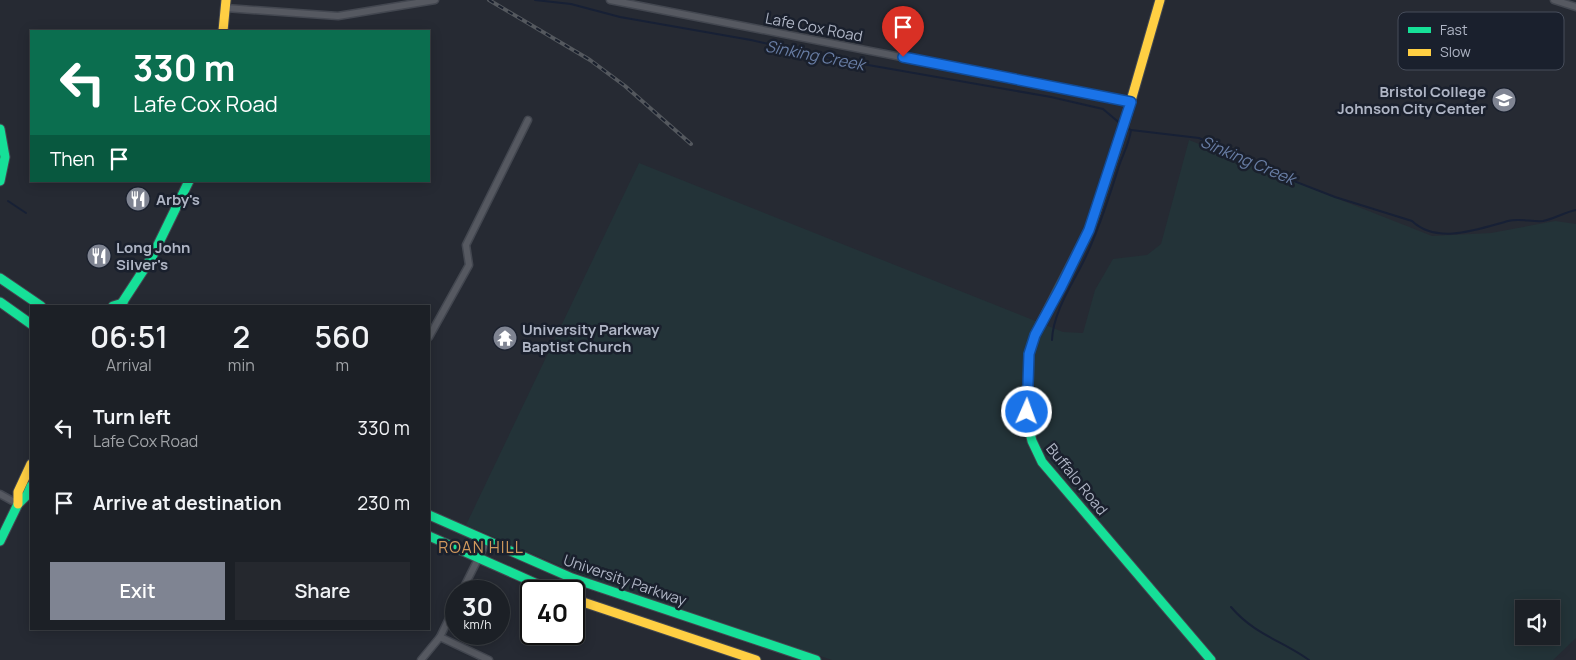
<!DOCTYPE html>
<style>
:root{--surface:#1c2026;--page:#25282e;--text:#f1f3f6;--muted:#a0a3a7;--line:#3a3e43;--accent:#7f8492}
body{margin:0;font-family:Manrope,sans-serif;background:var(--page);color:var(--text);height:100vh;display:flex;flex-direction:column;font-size:19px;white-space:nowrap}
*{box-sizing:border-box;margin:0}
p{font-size:16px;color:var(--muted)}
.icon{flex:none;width:28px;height:28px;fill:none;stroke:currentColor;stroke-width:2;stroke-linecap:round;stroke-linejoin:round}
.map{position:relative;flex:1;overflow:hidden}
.drawer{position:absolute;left:30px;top:305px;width:400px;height:325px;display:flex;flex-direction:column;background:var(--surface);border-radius:0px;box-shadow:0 2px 12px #0003,0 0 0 1px var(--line)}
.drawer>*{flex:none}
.banner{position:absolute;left:30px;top:30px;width:400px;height:152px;border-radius:0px;box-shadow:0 2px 12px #0003,0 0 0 1px var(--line);background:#0b6e4f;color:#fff;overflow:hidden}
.tools{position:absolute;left:1515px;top:600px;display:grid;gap:10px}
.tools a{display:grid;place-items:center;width:45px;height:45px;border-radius:0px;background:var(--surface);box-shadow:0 2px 12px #0003,0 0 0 1px var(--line);font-size:25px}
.speed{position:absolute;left:445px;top:580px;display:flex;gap:10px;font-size:25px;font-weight:700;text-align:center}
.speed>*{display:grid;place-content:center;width:65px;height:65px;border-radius:50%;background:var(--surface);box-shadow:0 2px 12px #0003,0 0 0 1px var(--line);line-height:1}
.speed small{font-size:12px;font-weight:400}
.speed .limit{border:2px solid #111;border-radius:8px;background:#fff;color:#111}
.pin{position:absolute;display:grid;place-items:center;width:42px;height:42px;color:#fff;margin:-51px -21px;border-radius:50% 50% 50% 0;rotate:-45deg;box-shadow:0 0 5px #0007}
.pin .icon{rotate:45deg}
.me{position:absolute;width:55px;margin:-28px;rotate:2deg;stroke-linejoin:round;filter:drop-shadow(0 0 4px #0008)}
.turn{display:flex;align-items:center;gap:18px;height:105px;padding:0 20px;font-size:22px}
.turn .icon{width:65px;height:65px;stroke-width:2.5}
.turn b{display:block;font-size:35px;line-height:42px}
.then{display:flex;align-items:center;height:48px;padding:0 20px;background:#0003;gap:10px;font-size:19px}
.eta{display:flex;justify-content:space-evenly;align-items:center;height:85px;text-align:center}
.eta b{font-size:30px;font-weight:600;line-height:35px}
.action{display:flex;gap:10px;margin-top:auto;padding:10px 20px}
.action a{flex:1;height:58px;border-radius:0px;background:var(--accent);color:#fff;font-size:20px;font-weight:600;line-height:58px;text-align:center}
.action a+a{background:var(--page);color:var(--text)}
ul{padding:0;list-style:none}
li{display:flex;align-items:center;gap:15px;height:75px;padding:0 20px}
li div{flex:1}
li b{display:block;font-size:19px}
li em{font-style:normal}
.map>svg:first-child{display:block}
</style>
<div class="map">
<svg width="1576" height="660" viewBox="0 0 1576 660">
<rect width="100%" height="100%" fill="#262a33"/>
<path fill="#233338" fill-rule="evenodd" d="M1189 140 1432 236 1491 233 1555 221 1576 224V638L1553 660H832L591 579 466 525 639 163 1063 332 1083 333 1095 290 1113 259 1147 255 1161 244ZM1524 609H1551V636H1524Z"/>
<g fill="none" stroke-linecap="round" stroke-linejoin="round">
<g stroke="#172035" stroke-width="2">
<polyline points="535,0 571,4 620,17 751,40 834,59 1051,97 1103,109 1122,125"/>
<path d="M1126 127 1131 130 1199 138 1268 171 1335 197 1412 221C1437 245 1479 229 1508 221 1519 218 1532 222 1543 221 1554 219 1565 212 1576 210"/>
<polyline points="8,201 26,213"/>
<path d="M1052 340C1053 311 1074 282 1086 256 1100 227 1109 197 1119 166 1123 154 1129 144 1131 130"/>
<path d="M1231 607C1255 635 1281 640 1309 660"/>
</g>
<defs>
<g id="street">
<polyline points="610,0 1131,102"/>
<polyline points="1554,0 1576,7"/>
<polyline points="226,8 338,16 435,0"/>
<polyline points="429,337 469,265 466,245 528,120"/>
<polyline points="0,494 18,504"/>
<polyline points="462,591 487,541"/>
<polyline points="440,637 489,660"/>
<polyline points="421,660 440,637 456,604"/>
</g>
<g id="fast">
<polyline points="0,129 5,157 0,181"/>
<polyline points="1095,213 1089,230 1035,335 1029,354 1028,425 1032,441 1042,462 1211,660"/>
<polyline points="0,278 41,306"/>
<polyline points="0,302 31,324"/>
<polyline points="113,306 123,303 122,306"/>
<polyline points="120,306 152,257 189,181"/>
<polyline points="429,515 572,578 816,660"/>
<polyline points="429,536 553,591"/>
<polyline points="0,541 18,504 27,495 31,486"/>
</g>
<g id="slow">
<polyline points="223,31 226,0"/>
<polyline points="1095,213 1126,118 1160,0"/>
<polyline points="18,504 18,492 31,464"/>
<polyline points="574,599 756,660"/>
</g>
</defs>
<use href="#street" stroke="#434750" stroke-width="9"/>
<use href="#fast" stroke="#434750" stroke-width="11"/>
<use href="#slow" stroke="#434750" stroke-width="11"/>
<use href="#street" stroke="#565961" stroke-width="6"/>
<use href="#fast" stroke="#16e098" stroke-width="9"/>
<use href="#slow" stroke="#ffcf43" stroke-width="9"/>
<defs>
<polyline id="rail" points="489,0 590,60 625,86 691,144"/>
</defs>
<use href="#rail" stroke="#54585e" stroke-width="4"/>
<use href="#rail" stroke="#1a202d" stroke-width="2" stroke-dasharray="5.5" stroke-linecap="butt"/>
</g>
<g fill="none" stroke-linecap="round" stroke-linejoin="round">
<defs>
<polyline id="route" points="903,57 1131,102 1089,230 1061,287 1035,335 1029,354 1027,412"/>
</defs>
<use href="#route" stroke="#114b97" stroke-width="12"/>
<use href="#route" stroke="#1a73e8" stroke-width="9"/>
</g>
<defs>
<symbol id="school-disc" viewBox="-11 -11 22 22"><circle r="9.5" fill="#7f8492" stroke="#1a202d"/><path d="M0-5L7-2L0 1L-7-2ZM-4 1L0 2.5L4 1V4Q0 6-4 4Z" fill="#fff"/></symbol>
<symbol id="restaurant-disc" viewBox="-11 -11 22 22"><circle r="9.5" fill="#7f8492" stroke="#1a202d"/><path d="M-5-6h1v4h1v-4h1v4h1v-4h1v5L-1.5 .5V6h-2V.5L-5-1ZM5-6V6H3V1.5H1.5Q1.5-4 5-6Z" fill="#fff"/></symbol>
<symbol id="temple-disc" viewBox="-11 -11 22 22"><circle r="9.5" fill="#7f8492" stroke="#1a202d"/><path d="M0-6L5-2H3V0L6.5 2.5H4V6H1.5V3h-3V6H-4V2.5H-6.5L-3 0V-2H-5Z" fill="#fff"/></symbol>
</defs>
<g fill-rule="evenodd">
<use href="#school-disc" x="1490" y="86" width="28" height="28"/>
<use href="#restaurant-disc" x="124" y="185" width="28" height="28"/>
<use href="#restaurant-disc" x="85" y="242" width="28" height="28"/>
<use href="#temple-disc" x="491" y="324" width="28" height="28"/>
</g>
<g text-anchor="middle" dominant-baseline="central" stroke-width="5" stroke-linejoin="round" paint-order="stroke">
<g font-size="15" fill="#afb5c5" stroke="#1a202d">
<text transform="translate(814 27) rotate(11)">Lafe Cox Road</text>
<text transform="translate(1077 479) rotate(51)">Buffalo Road</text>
<text transform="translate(625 580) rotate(19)">University Parkway</text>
</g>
<g font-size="15" font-weight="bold" fill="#afb5c5" stroke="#1a202d" text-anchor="start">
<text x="1486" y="91" text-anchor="end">Bristol College<tspan x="1486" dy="17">Johnson City Center</tspan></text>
<text x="156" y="199">Arby's</text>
<text x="116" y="247">Long John<tspan x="116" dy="17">Silver's</tspan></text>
<text x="522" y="329">University Parkway<tspan x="522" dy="17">Baptist Church</tspan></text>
</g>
<g font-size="16" font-style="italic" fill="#687da4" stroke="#1a202d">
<text transform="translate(815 55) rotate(11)">Sinking Creek</text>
<text transform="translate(1248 160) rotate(23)">Sinking Creek</text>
</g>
<g font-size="16" letter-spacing="1" fill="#d1995d" stroke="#1a202d">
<text x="481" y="547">ROAN HILL</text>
</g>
</g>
<rect x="1398" y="12" width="166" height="58" rx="8" fill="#1a202d" stroke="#474d5b" stroke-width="1"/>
<rect x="1408" y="27" width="23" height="6" fill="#16e098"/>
<rect x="1408" y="49" width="23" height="7" fill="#ffcf43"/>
<g font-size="14" fill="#afb5c5">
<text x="1440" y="35">Fast</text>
<text x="1440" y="57">Slow</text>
</g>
</svg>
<div class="tools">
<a><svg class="icon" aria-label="sound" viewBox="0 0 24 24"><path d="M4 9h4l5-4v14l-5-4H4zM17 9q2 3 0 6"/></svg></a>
</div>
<div class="speed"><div>30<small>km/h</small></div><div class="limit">40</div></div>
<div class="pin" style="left:903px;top:57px;background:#d93025"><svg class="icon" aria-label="arrive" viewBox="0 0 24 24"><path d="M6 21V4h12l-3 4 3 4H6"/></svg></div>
<svg class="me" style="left:1027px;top:412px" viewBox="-20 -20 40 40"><circle r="17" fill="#1a73e8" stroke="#fff" stroke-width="3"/><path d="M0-11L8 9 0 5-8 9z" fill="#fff"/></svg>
<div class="banner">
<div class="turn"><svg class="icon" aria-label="left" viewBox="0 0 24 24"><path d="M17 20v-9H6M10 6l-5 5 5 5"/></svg><div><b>330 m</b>Lafe Cox Road</div></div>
<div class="then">Then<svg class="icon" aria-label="arrive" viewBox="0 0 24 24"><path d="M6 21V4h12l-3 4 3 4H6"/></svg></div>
</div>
<section class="drawer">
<div class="eta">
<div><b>06:51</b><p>Arrival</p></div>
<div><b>2</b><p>min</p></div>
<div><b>560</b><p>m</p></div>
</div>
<ul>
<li><svg class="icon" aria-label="left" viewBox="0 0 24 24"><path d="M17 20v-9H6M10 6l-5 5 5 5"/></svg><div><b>Turn left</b><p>Lafe Cox Road</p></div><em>330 m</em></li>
<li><svg class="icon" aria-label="arrive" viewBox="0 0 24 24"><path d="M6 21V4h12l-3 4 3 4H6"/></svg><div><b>Arrive at destination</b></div><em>230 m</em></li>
</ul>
<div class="action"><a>Exit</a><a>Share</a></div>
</section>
</div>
